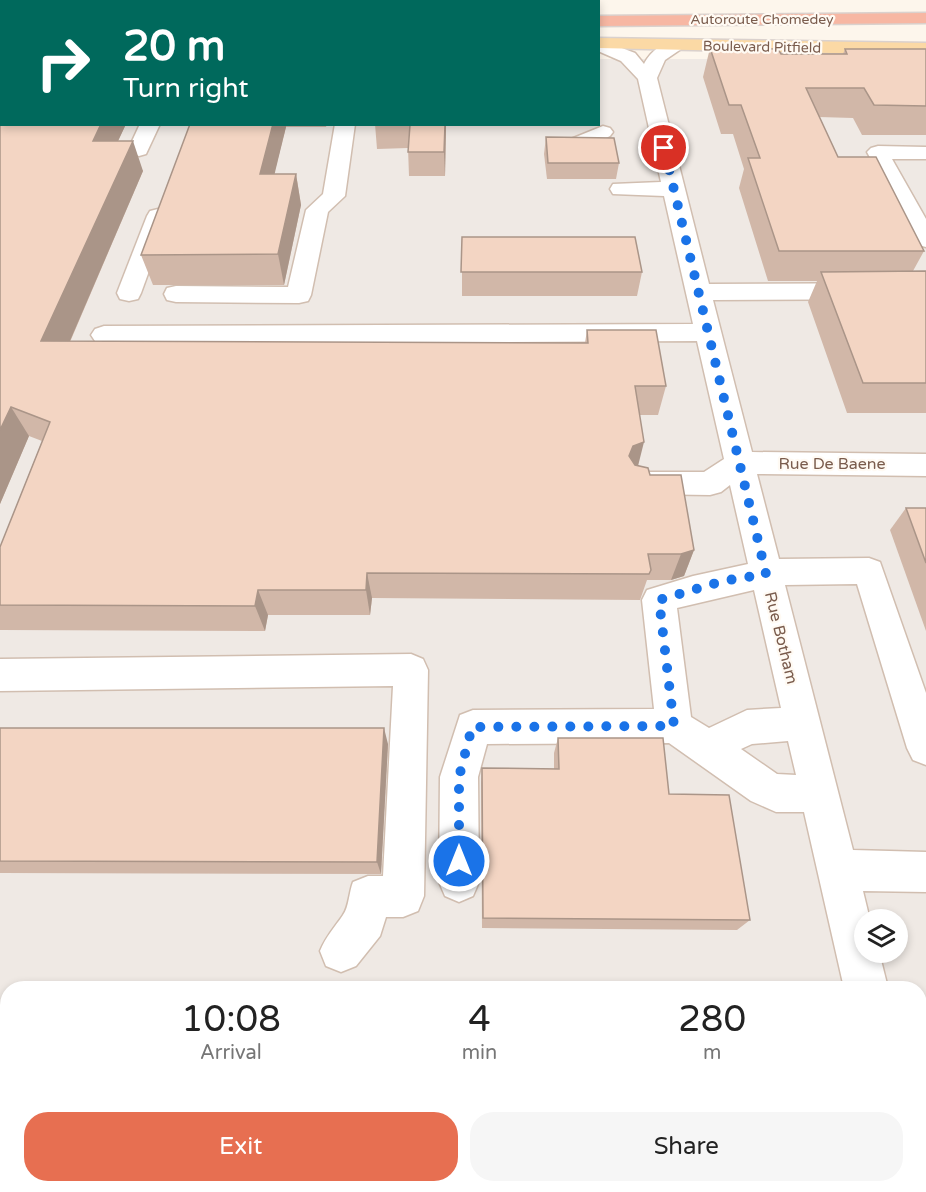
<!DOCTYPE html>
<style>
:root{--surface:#fff;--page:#f6f6f6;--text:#222;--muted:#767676;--accent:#e76f51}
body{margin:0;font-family:"Varela Round",sans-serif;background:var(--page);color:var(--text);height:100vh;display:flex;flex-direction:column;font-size:22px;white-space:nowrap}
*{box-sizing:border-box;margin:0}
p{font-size:20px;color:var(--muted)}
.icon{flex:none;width:33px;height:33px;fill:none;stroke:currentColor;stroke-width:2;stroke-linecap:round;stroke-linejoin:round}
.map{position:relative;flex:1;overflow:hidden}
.drawer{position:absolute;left:0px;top:981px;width:927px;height:212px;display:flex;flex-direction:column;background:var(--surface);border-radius:24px 24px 0 0;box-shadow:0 3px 9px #0003}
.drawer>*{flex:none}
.guide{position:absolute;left:0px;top:0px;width:600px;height:126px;box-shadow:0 3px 9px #0003;background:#00695c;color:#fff;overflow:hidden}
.controls{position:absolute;left:854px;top:909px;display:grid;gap:12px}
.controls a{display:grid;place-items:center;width:54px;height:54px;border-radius:50%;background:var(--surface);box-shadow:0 3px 9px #0003;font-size:30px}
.pin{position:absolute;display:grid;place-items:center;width:51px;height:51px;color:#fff;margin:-26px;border:3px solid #fff;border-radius:50%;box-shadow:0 2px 6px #0007}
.me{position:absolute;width:66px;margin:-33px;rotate:0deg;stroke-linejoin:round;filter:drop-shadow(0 0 4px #0008)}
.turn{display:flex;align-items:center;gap:21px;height:126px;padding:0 24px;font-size:27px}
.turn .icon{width:78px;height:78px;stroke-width:2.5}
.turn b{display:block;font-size:42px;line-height:51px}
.eta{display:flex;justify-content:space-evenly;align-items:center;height:102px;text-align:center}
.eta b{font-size:36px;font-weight:600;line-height:42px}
.action{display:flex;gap:12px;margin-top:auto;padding:12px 24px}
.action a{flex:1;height:69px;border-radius:24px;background:var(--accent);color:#fff;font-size:24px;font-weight:600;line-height:69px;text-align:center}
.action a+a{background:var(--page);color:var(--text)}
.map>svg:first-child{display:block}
</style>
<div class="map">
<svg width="926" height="1192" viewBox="0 0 926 1192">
<rect width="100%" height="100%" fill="#fdf6ec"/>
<path fill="#efe9e4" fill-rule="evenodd" d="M0 59 2 124H598L599 59H926V1192H0ZM864 920H897V952H864ZM8 988H920V1185H8Z"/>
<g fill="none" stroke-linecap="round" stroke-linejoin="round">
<defs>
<g id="minor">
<path d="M598 39 635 53 644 64C651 50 669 37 684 41L687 45 665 60 657 78 709 284 926 283V299L713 300 752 452 926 454V476L757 474 779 559 869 558 880 562 926 693V765L913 760 907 748 857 584 785 585 853 850 926 852V892L863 891 870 920H864V952H879L888 988H844L804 812H776L751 801 669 743 487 744 478 777 479 882 473 896 459 902 445 896 439 882 440 777 460 715 473 710 654 709 642 600 647 590 693 576 748 564 730 485 721 492 710 495 639 494 628 491 624 483 628 475 639 472H704L724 459 697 341 104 344 95 341 91 335 95 329 104 326 693 324 664 196 613 194 610 189 613 184 661 182 638 79 621 61 598 51ZM754 590 781 708 747 710 709 728 691 717 677 608ZM788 741 796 775 777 774 741 749 752 744Z"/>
<polygon points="140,124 160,124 146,154 139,156 132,154 128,150"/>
<polygon points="335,124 355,124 345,196 328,212 311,295 308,301 299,303 176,302 167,300 164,294 167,288 176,286 288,287 306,210 323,194"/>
<path d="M603 126 610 128 613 132 610 136 600 141 605 143 609 147 605 151C593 155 578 153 566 149L563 145 566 141Z"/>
<polygon points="878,146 926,147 926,159 892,159 926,219 926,247 918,245 914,240 867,152 871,148"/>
<polygon points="158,209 166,211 169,216 141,293 138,299 129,301 120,299 117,293 147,216 150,211"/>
<path d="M411 654 423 659 428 670 424 896 418 911 403 917H386L380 936 356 966 341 972 326 966 320 951C326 936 335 927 343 915 349 907 349 892 353 882L368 876H383L393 686 0 691V659Z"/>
<rect x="920" y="1041" width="6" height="46"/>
<rect x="0" y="1043" width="8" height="46"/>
<polygon points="920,1102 926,1105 926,1162 920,1159"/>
<polygon points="180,1185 228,1185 227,1192 179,1192"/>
<rect x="548" y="1185" width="48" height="7"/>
</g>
<g id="major">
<polygon points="598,38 926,43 926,55 598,48"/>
<rect x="0" y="41" width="2" height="10"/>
</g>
<g id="highway">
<polygon points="926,13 926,23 598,26 598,16"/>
<rect x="0" y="20" width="2" height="10"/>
</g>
</defs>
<use href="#minor" stroke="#d1beb0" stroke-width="3"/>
<use href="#major" stroke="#dad1cd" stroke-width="3"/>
<use href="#highway" stroke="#dad1cd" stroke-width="3"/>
<use href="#minor" fill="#fff" fill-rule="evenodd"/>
<use href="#major" fill="#fbd9a5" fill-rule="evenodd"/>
<use href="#highway" fill="#f7b7a3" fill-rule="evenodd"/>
</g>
<g fill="#d1b7a8">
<polygon points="710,48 781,54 843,54 845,49 926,49 926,135 862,135 853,118 819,117 838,157 924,251 913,271 926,271 926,413 847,413 808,302 817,281 768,281 739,188 744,169 733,134 721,134 703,77"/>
<polygon points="0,67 2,124 126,124 118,141 143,171 70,342 585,343 587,330 666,386 658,415 640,415 638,466 650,475 694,550 684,576 671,580 647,580 640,600 372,598 370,615 268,615 265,631 0,630 0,547 42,441 29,436 0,504"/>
<polygon points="190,124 327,124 326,127 286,127 274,174 296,174 301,205 284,285 153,285 141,255"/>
<polygon points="375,124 446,124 445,176 409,176 408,148 377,149"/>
<polygon points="546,137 619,163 616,179 547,179 544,154"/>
<polygon points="462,237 642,272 637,296 462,296"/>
<polygon points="906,508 926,508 926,631 890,530"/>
<polygon points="0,728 388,744 381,874 0,873"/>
<polygon points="558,738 669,794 750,920 737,930 482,928 481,783 482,768 554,769 554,753"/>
</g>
<g fill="#aa9588">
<polygon points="101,124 126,124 104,171 93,141"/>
<polygon points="273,124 286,124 286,127 267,205 260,174"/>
<polygon points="445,124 446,124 445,176 444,152"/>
<polygon points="133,141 143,171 57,371 41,341"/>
<polygon points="296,174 301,205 284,285 278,254"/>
<polygon points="11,407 29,436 0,504 0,430"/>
<polygon points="644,442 637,470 629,456 633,446"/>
<polygon points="694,550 684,576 671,580 681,554"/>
<polygon points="367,573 372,598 370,615 366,590"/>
<polygon points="258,590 268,615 265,631 255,606"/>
<polygon points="384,728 388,744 381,874 377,862"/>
</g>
<g fill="#f3d5c3" stroke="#aa9588" stroke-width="1.5">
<polygon points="710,48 778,49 781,54 847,54 845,49 926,49 926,106 874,105 864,88 806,88 838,157 876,157 924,251 779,251 748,158 760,158 741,105 729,105"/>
<polygon points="0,67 2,67 2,124 101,124 93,141 133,141 41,341 588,343 587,330 656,330 666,386 635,386 644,442 633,446 629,456 635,465 648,468 650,475 681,475 694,550 681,554 648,554 651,570 649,574 367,573 366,590 258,590 255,606 0,605 0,547 50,422 11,407 0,430"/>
<polygon points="190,124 273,124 260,174 296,174 278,254 141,255"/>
<polygon points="375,124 445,124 444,152 408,152 410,125"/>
<polygon points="546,137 614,138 619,163 548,163"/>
<polygon points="462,237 635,237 642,272 461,272"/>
<polygon points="926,271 926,383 863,383 821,272"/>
<polygon points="906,508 926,508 926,563"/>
<polygon points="0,728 384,728 377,862 0,861"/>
<polygon points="558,738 663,738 669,794 729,795 750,920 483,918 482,768 559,769"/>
</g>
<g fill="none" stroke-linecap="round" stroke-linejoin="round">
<polyline stroke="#1a73e8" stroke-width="10" stroke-dasharray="0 18" points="459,861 459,777 472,727 674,726 659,600 723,581 766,574 664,148"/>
</g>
<g text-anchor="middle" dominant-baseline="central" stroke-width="4.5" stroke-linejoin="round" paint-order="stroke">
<g font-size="14" fill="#7a5c4d" stroke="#fffaf3">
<text x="762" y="19">Autoroute Chomedey</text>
<text transform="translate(762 47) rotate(1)">Boulevard Pitfield</text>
</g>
<g font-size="16" fill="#7a5c4d" stroke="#fffaf3">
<text x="832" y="464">Rue De Baene</text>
<text transform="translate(781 638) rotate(76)">Rue Botham</text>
</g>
</g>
</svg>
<div class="controls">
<a><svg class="icon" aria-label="layers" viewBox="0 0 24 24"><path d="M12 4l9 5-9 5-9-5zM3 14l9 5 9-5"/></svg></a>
</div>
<div class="pin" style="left:664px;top:148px;background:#d93025"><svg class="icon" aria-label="arrive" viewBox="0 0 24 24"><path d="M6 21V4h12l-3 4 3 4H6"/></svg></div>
<svg class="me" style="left:459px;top:861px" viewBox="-20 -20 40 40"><circle r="17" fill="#1a73e8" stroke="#fff" stroke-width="3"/><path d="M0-11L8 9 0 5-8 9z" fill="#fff"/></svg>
<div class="guide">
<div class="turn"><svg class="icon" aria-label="right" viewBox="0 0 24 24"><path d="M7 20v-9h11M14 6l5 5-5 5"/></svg><div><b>20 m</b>Turn right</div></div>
</div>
<section class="drawer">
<div class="eta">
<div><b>10:08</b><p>Arrival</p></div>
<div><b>4</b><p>min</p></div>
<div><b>280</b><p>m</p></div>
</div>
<div class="action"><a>Exit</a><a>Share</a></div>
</section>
</div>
